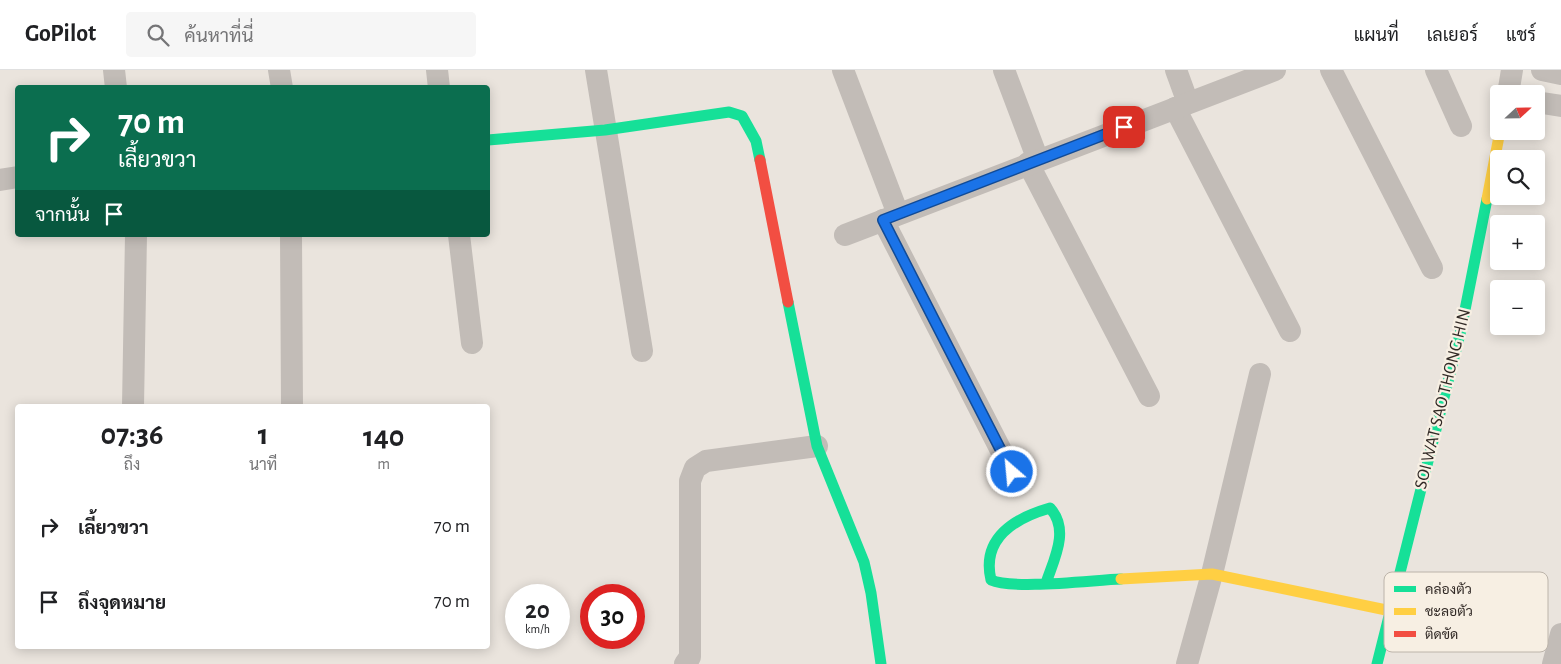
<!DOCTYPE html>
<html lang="th">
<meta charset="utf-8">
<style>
:root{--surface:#fff;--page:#f6f6f6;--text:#202124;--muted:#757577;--line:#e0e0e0}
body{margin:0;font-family:"Alegreya Sans",Sarabun,sans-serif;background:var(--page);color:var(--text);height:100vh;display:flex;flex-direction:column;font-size:19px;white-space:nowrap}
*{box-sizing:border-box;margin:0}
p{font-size:16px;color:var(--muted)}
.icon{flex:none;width:28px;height:28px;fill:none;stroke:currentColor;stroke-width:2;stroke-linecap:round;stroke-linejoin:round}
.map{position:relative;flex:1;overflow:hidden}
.side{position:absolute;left:15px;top:334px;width:475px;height:245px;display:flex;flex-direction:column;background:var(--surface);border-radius:5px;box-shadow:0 2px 12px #0003}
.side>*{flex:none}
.hud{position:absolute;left:15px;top:15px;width:475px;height:152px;border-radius:5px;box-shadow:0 2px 12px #0003;background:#0b6e4f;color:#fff;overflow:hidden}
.needle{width:32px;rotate:68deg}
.controls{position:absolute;left:1490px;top:15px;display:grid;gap:10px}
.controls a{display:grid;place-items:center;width:55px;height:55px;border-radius:5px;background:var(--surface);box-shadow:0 2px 12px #0003;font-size:25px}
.speed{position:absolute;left:505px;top:514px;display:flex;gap:10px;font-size:25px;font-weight:700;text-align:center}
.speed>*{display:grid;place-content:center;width:65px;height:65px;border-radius:50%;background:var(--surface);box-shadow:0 2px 12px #0003;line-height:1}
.speed small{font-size:12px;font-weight:400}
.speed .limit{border:8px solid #d22;background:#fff;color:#111}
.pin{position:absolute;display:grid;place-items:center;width:42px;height:42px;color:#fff;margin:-21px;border-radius:10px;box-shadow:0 2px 8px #0006}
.me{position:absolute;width:55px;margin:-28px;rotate:333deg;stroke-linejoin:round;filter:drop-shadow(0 0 4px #0008)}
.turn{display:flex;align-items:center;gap:18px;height:105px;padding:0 20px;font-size:22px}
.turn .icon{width:65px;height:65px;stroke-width:2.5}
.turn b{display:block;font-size:35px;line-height:42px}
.then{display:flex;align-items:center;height:48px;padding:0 20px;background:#0003;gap:10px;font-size:19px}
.eta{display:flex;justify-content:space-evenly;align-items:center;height:85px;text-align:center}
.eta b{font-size:30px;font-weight:600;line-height:35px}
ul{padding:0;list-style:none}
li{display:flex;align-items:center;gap:15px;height:75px;padding:0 20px}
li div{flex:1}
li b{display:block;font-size:19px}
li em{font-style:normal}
header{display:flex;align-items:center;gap:30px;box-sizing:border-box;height:70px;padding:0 25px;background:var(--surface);border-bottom:1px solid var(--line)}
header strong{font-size:24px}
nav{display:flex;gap:28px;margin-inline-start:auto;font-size:18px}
.search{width:350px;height:45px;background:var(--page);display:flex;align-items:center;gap:12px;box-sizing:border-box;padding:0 18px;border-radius:5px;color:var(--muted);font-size:19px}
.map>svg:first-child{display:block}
</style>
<header>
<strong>GoPilot</strong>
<div class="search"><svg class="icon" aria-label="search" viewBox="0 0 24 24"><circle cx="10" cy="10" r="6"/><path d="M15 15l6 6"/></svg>ค้นหาที่นี่</div>
<nav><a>แผนที่</a><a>เลเยอร์</a><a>แชร์</a></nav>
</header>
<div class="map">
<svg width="1561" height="594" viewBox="0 0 1561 594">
<rect width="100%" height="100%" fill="#eae4dd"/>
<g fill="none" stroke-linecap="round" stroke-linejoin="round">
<g stroke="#c2bcb7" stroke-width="22">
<polyline points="114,0 116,18"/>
<polyline points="279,0 282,18"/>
<polyline points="437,0 439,18"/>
<polyline points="596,0 642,281"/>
<polyline points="843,0 898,144"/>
<polyline points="1004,0 1038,90"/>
<polyline points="1176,0 1188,33"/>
<polyline points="1331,0 1432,198"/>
<polyline points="1436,0 1461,56"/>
<polyline points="1542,0 1561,4"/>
<polyline points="1508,24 1512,0"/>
<polyline points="1536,32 1561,36"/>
<polyline points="1175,38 1290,261"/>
<polyline points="1028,93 1149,326"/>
<polyline points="0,110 18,107"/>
<polyline points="883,150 1012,402"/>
<polyline points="291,165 292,336"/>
<polyline points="459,165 472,273"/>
<polyline points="845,165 1275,0"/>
<polyline points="133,336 136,165"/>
<polyline points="685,594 690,587 690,411 695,398 706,391 817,376"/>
<polyline points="1187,594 1212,504 1260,304"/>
<polyline points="1553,594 1561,564"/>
</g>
<g stroke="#16e098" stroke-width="11">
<polyline points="488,70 605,60 729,42 742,46 756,71 760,90"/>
<polyline points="788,232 817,376 864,492 871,523 881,594"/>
<path d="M1046 513C1054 489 1070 460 1050 438 1015 448 981 468 991 510 1013 520 1093 510 1121 509"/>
<polyline points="1377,594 1461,260 1487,129"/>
</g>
<g stroke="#ffcf43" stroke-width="11">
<polyline points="1487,129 1500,61"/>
<polyline points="1121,509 1212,504 1391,541"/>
</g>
<polyline stroke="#f24e42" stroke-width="11" points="760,90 788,232"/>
</g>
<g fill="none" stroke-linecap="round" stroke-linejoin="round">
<defs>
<polyline id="route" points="1012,402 883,150 1124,57"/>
</defs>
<use href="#route" stroke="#114b97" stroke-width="12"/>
<use href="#route" stroke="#1a73e8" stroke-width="9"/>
</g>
<g text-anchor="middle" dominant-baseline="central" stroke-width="4.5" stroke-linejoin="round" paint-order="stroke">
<g font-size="18" fill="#322a26" stroke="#f7efe3">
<text transform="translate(1443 329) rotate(-76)">SOI WAT SAO THONG HIN</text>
</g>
</g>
<rect x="1384" y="502" width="164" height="80" rx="8" fill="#f7efe3" stroke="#bcb4aa" stroke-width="1"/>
<rect x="1394" y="516" width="22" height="6" fill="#16e098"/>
<rect x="1394" y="538" width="22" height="7" fill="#ffcf43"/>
<rect x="1394" y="561" width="22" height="6" fill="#f24e42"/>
<g font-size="14" fill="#322a26">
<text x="1425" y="524">คล่องตัว</text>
<text x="1425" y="546">ชะลอตัว</text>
<text x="1425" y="569">ติดขัด</text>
</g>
</svg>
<div class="controls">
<a><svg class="needle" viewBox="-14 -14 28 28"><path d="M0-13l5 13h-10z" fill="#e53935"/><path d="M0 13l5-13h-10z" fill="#757577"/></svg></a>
<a><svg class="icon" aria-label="search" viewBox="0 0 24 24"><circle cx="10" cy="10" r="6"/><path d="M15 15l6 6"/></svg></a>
<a>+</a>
<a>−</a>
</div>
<div class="speed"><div>20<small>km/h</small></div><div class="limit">30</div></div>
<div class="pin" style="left:1124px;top:57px;background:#d93025"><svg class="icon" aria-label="arrive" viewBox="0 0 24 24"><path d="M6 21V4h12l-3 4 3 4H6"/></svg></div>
<svg class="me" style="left:1012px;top:402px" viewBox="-20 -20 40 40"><circle r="17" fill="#1a73e8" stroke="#fff" stroke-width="3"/><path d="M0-11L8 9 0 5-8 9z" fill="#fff"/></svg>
<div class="hud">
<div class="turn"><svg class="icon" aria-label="right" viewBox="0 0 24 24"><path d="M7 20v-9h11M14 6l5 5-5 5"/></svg><div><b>70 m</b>เลี้ยวขวา</div></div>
<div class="then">จากนั้น<svg class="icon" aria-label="arrive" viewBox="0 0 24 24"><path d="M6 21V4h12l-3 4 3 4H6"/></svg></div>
</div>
<section class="side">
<div class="eta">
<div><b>07:36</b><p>ถึง</p></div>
<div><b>1</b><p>นาที</p></div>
<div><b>140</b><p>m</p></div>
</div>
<ul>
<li><svg class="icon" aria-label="right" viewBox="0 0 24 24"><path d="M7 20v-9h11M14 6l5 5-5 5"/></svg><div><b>เลี้ยวขวา</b></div><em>70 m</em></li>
<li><svg class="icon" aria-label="arrive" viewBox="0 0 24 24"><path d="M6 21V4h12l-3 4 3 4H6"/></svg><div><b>ถึงจุดหมาย</b></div><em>70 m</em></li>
</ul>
</section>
</div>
